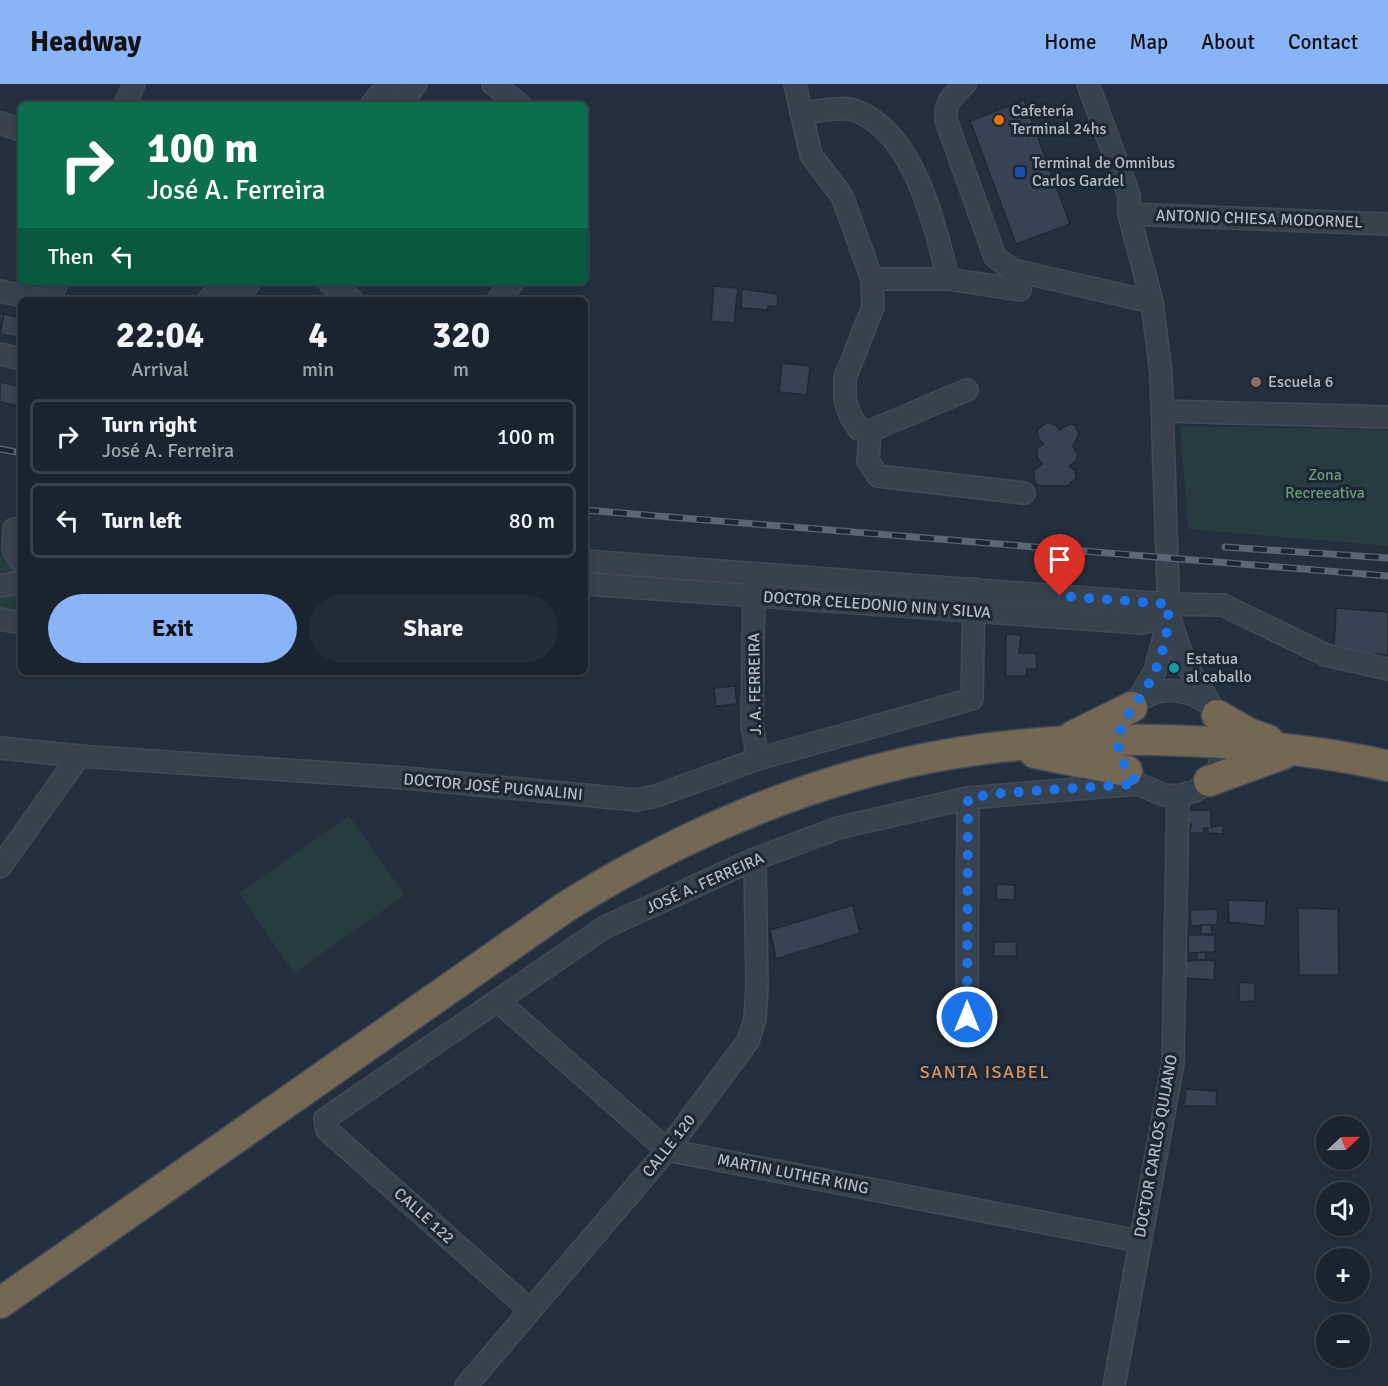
<!DOCTYPE html>
<meta charset="utf-8">
<style>
:root{--surface:#1b232e;--page:#242b36;--text:#f1f3f6;--muted:#a0a4aa;--line:#39404a;--accent:#8ab4f8}
body{margin:0;font-family:Signika,sans-serif;background:var(--page);color:var(--text);height:100vh;display:flex;flex-direction:column;font-size:22px;white-space:nowrap}
*{box-sizing:border-box;margin:0}
p{font-size:20px;color:var(--muted)}
.icon{flex:none;width:33px;height:33px;fill:none;stroke:currentColor;stroke-width:2;stroke-linecap:round;stroke-linejoin:round}
.map{position:relative;flex:1;overflow:hidden}
.details{position:absolute;left:18px;top:213px;width:570px;height:378px;display:flex;flex-direction:column;background:var(--surface);border-radius:9px;box-shadow:0 3px 9px #0003,0 0 0 2px var(--line)}
.details>*{flex:none}
.banner{position:absolute;left:18px;top:18px;width:570px;height:183px;border-radius:9px;box-shadow:0 3px 9px #0003,0 0 0 2px var(--line);background:#0b6e4f;color:#fff;overflow:hidden}
.needle{width:39px;rotate:68deg}
.buttons{position:absolute;left:1316px;top:1032px;display:grid;gap:12px}
.buttons a{display:grid;place-items:center;width:54px;height:54px;border-radius:50%;background:var(--surface);box-shadow:0 3px 9px #0003,0 0 0 2px var(--line);font-size:30px}
.pin{position:absolute;display:grid;place-items:center;width:51px;height:51px;color:#fff;margin:-62px -26px;border-radius:50% 50% 50% 0;rotate:-45deg;box-shadow:0 0 6px #0007}
.pin .icon{rotate:45deg}
.me{position:absolute;width:66px;margin:-33px;rotate:0deg;stroke-linejoin:round;filter:drop-shadow(0 0 4px #0008)}
.turn{display:flex;align-items:center;gap:21px;height:126px;padding:0 30px;font-size:27px}
.turn .icon{width:78px;height:78px;stroke-width:2.5}
.turn b{display:block;font-size:42px;line-height:51px}
.then{display:flex;align-items:center;height:57px;padding:0 30px;background:#0003;gap:12px;font-size:22px}
.eta{display:flex;justify-content:space-evenly;align-items:center;height:102px;text-align:center}
.eta b{font-size:36px;font-weight:800;line-height:42px}
.primary-button{display:flex;gap:12px;margin-top:auto;padding:12px 30px}
.primary-button a{flex:1;height:69px;border-radius:36px;background:var(--accent);color:#111;font-size:24px;font-weight:800;line-height:69px;text-align:center}
.primary-button a+a{background:var(--page);color:var(--text)}
ul{padding:0;list-style:none}
li{display:flex;align-items:center;gap:18px;height:75px;margin:0 12px 9px;padding:0 18px;border:3px solid var(--line);border-radius:9px}
li div{flex:1}
li b{display:block;font-size:22px}
li em{font-style:normal}
header{display:flex;align-items:center;gap:36px;box-sizing:border-box;height:84px;padding:0 30px;background:var(--accent);color:#111}
header strong{font-size:28px}
nav{display:flex;gap:33px;margin-inline-start:auto;font-size:21px}
.map>svg:first-child{display:block}
</style>
<header>
<strong>Headway</strong>
<nav><a>Home</a><a>Map</a><a>About</a><a>Contact</a></nav>
</header>
<div class="map">
<svg width="1388" height="1302" viewBox="0 0 1388 1302">
<rect width="100%" height="100%" fill="#242f3e"/>
<g fill="#263c3f">
<polygon points="1180,342 1388,346 1388,462 1188,445"/>
<polygon points="6,466 21,486 21,491 0,495 0,473"/>
<polygon points="21,507 21,534 0,529 0,510"/>
<polygon points="349,732 405,811 294,889 239,809"/>
</g>
<g fill="#364354" stroke="#1f2835" stroke-width="1.5">
<polygon points="1024,16 1070,140 1016,160 970,37"/>
<polygon points="714,202 738,204 734,239 711,237"/>
<polygon points="742,205 778,210 777,223 768,222 768,226 741,224"/>
<polygon points="0,229 4,230 0,248"/>
<polygon points="4,230 21,234 21,254 0,250"/>
<polygon points="782,279 810,282 807,311 779,308"/>
<polygon points="0,298 21,303 21,323 0,318"/>
<polygon points="1047,338 1056,341 1059,346 1070,340 1075,341 1079,350 1073,362 1078,371 1076,377 1069,382 1075,387 1076,394 1067,402 1040,402 1036,400 1034,393 1034,386 1042,380 1037,373 1037,364 1044,360 1039,356 1037,346"/>
<polygon points="1336,524 1388,528 1388,571 1334,567"/>
<polygon points="1006,550 1021,551 1019,569 1036,569 1037,585 1027,585 1026,592 1006,592"/>
<polygon points="735,602 737,620 716,622 714,604"/>
<polygon points="1183,726 1211,726 1211,743 1223,741 1223,750 1208,749 1208,744 1204,744 1203,749 1190,749 1191,740 1183,738"/>
<polygon points="997,800 1015,801 1014,816 996,815"/>
<polygon points="1228,816 1266,817 1265,842 1229,838"/>
<polygon points="853,821 860,849 776,875 770,846"/>
<polygon points="1298,824 1338,825 1339,891 1299,891"/>
<polygon points="1218,825 1217,841 1191,842 1190,826"/>
<polygon points="1201,841 1211,841 1212,850 1201,850"/>
<polygon points="1188,851 1215,851 1215,868 1188,869"/>
<polygon points="994,858 1016,858 1017,872 994,872"/>
<polygon points="1206,868 1206,876 1197,876 1197,869"/>
<polygon points="1206,876 1215,877 1214,896 1184,894 1184,877"/>
<polygon points="1239,898 1255,899 1255,917 1239,918"/>
<polygon points="1186,1005 1217,1007 1216,1022 1184,1022"/>
</g>
<g fill="none" stroke-linecap="round" stroke-linejoin="round">
<defs>
<g id="minor">
<polyline points="493,0 520,21"/>
<polyline points="795,0 811,71 842,112 872,195 873,223 845,294 845,316 851,333 859,345 870,347 967,306"/>
<path d="M965 0C953 12 944 18 946 36L995 173 1013 186 1152 218"/>
<polyline points="1088,0 1129,111 1129,130 1152,218 1161,290 1169,533 1185,579 1217,631 1223,645 1225,660 1218,686 1209,697 1195,707 1178,712 1164,711 1138,700 1129,690"/>
<polyline points="125,21 134,0"/>
<polyline points="371,21 389,0"/>
<polyline points="399,21 416,0"/>
<path d="M801 29C817 28 842 21 856 27 914 48 935 141 948 195"/>
<polyline points="0,39 21,46"/>
<polyline points="1129,130 1388,140"/>
<polyline points="872,195 948,195 1020,206"/>
<polyline points="329,198 352,216"/>
<polyline points="0,207 41,216"/>
<polyline points="50,216 57,198"/>
<polyline points="209,216 224,198"/>
<polyline points="235,216 250,198"/>
<polyline points="498,216 513,198"/>
<polyline points="0,270 21,275"/>
<polyline points="1162,327 1388,333"/>
<polyline points="870,347 868,377 878,392 1024,409"/>
<polyline points="14,445 13,465 21,477"/>
<polyline points="585,477 1168,520 1223,521 1326,571 1388,585"/>
<polyline points="754,499 752,641 758,675"/>
<polyline points="585,500 1142,539 1169,533"/>
<polyline points="0,502 21,498"/>
<polyline points="0,535 21,539"/>
<polyline points="1137,618 1155,587 1169,534"/>
<path d="M1124 635C1142 602 1179 599 1208 619"/>
<polyline points="0,664 79,672 406,694 636,716 656,712 758,675 972,615 974,505"/>
<polyline points="0,783 79,672"/>
<polyline points="498,917 667,1066 1139,1157"/>
<polyline points="967,933 968,714"/>
<polyline points="530,1226 327,1046 325,1035 605,843 755,775 838,744 968,714 1138,700"/>
<polyline points="466,1302 667,1066 748,957 755,935 757,902 755,775"/>
<polyline points="1114,1302 1173,979 1178,712"/>
</g>
<g id="highway">
<polyline points="1217,631 1248,649 1268,656"/>
<polyline points="1073,652 1132,623"/>
<polyline points="1035,669 1127,687"/>
<polyline points="1209,697 1283,670"/>
<path d="M0 1219 567 822C684 749 819 691 956 669 1049 654 1143 653 1236 660 1287 665 1338 670 1388 682"/>
</g>
</defs>
<use href="#minor" stroke="#414a57" stroke-width="24"/>
<use href="#highway" stroke="#434c59" stroke-width="33"/>
<use href="#minor" stroke="#38414e" stroke-width="21"/>
<use href="#highway" stroke="#746855" stroke-width="30"/>
<defs>
<g id="rail">
<polyline points="0,365 21,369"/>
<polyline points="585,426 1388,492"/>
<polyline points="1225,463 1388,474"/>
</g>
</defs>
<use href="#rail" stroke="#5a6575" stroke-width="7"/>
<use href="#rail" stroke="#1d2633" stroke-width="4.5" stroke-dasharray="14" stroke-linecap="butt"/>
</g>
<g fill="none" stroke-linecap="round" stroke-linejoin="round">
<path stroke="#1a73e8" stroke-width="10" stroke-dasharray="0 18" d="M967 933 968 714 1002 709 1138 700C1093 649 1136 632 1155 587 1164 567 1170 541 1168 520L1060 512"/>
</g>
<circle fill="#e8710a" stroke="#1d2633" stroke-width="2" cx="999" cy="36" r="6"/>
<rect fill="#1a4fb4" stroke="#1d2633" stroke-width="2" x="1014" y="82" width="12" height="12" rx="3"/>
<circle fill="#8d6e63" stroke="#1d2633" stroke-width="2" cx="1256" cy="298" r="6"/>
<circle fill="#0f9aa8" stroke="#1d2633" stroke-width="2" cx="1174" cy="584" r="6"/>
<g text-anchor="middle" dominant-baseline="central" stroke-width="6" stroke-linejoin="round" paint-order="stroke">
<g font-size="16" fill="#b4bcc9" stroke="#1d2633" text-anchor="start">
<text x="1011" y="27">Cafetería<tspan x="1011" dy="18">Terminal 24hs</tspan></text>
<text x="1032" y="79">Terminal de Omnibus<tspan x="1032" dy="18">Carlos Gardel</tspan></text>
<text x="1268" y="298">Escuela 6</text>
<text x="1186" y="575">Estatua<tspan x="1186" dy="18">al caballo</tspan></text>
</g>
<g font-size="16" fill="#b4bcc9" stroke="#1d2633">
<text transform="translate(1259 135) rotate(2)">ANTONIO CHIESA MODORNEL</text>
<text transform="translate(877 521) rotate(4)">DOCTOR CELEDONIO NIN Y SILVA</text>
<text transform="translate(755 600) rotate(-91)">J. A. FERREIRA</text>
<text transform="translate(493 703) rotate(5)">DOCTOR JOSÉ PUGNALINI</text>
<text transform="translate(705 799) rotate(-24)">JOSÉ A. FERREIRA</text>
<text transform="translate(669 1062) rotate(-52)">CALLE 120</text>
<text transform="translate(1156 1062) rotate(-80)">DOCTOR CARLOS QUIJANO</text>
<text transform="translate(793 1090) rotate(11)">MARTIN LUTHER KING</text>
<text transform="translate(424 1132) rotate(42)">CALLE 122</text>
</g>
<g font-size="16" fill="#6b9a76" stroke="#1d2633">
<text x="1325" y="391">Zona<tspan x="1325" dy="18">Recreeativa</tspan></text>
</g>
<g font-size="18" letter-spacing="1.5" fill="#d59563" stroke="#1d2633">
<text x="985" y="988">SANTA ISABEL</text>
</g>
</g>
</svg>
<div class="buttons">
<a><svg class="needle" viewBox="-14 -14 28 28"><path d="M0-13l5 13h-10z" fill="#e53935"/><path d="M0 13l5-13h-10z" fill="#a0a4aa"/></svg></a>
<a><svg class="icon" aria-label="sound" viewBox="0 0 24 24"><path d="M4 9h4l5-4v14l-5-4H4zM17 9q2 3 0 6"/></svg></a>
<a>+</a>
<a>−</a>
</div>
<div class="pin" style="left:1060px;top:512px;background:#d93025"><svg class="icon" aria-label="arrive" viewBox="0 0 24 24"><path d="M6 21V4h12l-3 4 3 4H6"/></svg></div>
<svg class="me" style="left:967px;top:933px" viewBox="-20 -20 40 40"><circle r="17" fill="#1a73e8" stroke="#fff" stroke-width="3"/><path d="M0-11L8 9 0 5-8 9z" fill="#fff"/></svg>
<div class="banner">
<div class="turn"><svg class="icon" aria-label="right" viewBox="0 0 24 24"><path d="M7 20v-9h11M14 6l5 5-5 5"/></svg><div><b>100 m</b>José A. Ferreira</div></div>
<div class="then">Then<svg class="icon" aria-label="left" viewBox="0 0 24 24"><path d="M17 20v-9H6M10 6l-5 5 5 5"/></svg></div>
</div>
<section class="details">
<div class="eta">
<div><b>22:04</b><p>Arrival</p></div>
<div><b>4</b><p>min</p></div>
<div><b>320</b><p>m</p></div>
</div>
<ul>
<li><svg class="icon" aria-label="right" viewBox="0 0 24 24"><path d="M7 20v-9h11M14 6l5 5-5 5"/></svg><div><b>Turn right</b><p>José A. Ferreira</p></div><em>100 m</em></li>
<li><svg class="icon" aria-label="left" viewBox="0 0 24 24"><path d="M17 20v-9H6M10 6l-5 5 5 5"/></svg><div><b>Turn left</b></div><em>80 m</em></li>
</ul>
<div class="primary-button"><a>Exit</a><a>Share</a></div>
</section>
</div>
